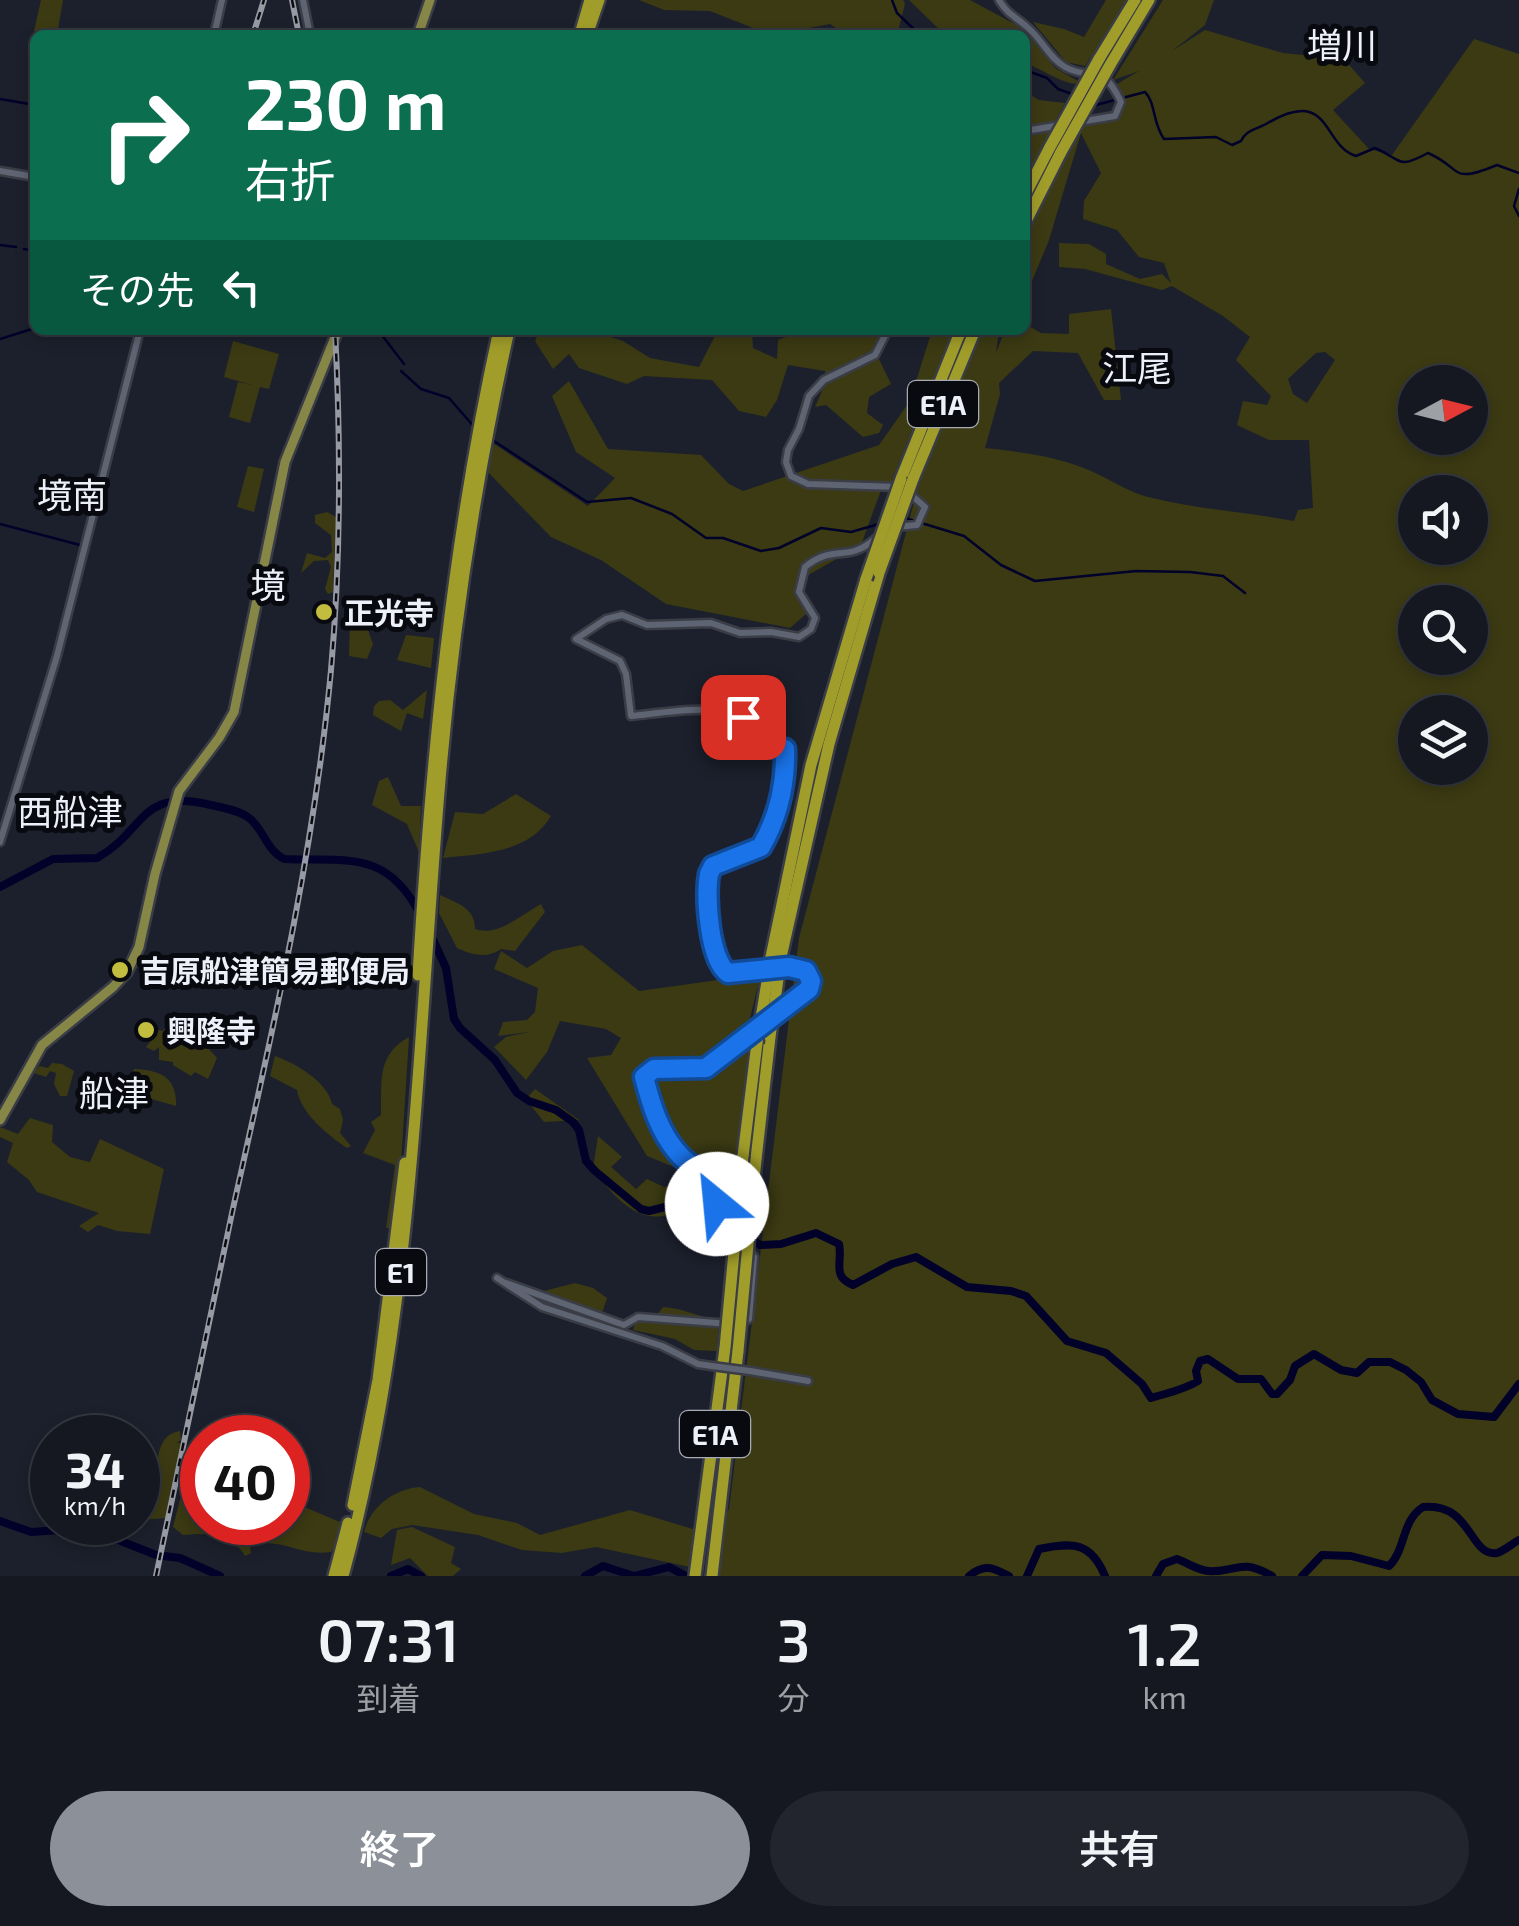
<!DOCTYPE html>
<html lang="ja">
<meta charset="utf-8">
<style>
:root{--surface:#151821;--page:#22252e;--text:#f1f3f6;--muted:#9da0a5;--line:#34373f;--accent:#8c9099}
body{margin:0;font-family:"Exo 2","Noto Sans JP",sans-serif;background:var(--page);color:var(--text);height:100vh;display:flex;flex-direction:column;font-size:38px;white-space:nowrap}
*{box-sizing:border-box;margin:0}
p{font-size:32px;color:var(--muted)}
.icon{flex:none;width:55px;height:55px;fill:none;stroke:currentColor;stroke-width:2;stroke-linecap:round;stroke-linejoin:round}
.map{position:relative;height:1576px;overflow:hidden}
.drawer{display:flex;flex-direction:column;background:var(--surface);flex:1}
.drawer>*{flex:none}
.guide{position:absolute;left:30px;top:30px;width:1000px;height:305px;border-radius:15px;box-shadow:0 5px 15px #0003,0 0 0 2px var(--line);background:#0b6e4f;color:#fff;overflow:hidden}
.needle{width:65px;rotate:83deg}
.buttons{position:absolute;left:1398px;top:365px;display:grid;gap:20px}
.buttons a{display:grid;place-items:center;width:90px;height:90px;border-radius:50%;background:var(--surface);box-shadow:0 5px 15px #0003,0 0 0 2px var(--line);font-size:50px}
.speed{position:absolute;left:30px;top:1415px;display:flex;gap:20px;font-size:50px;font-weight:700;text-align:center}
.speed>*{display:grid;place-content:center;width:130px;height:130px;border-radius:50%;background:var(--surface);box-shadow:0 5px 15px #0003,0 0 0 2px var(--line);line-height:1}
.speed small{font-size:25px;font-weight:400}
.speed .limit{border:15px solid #d22;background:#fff;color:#111}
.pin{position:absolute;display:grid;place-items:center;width:85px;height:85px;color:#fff;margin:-42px;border-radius:20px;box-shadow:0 5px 15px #0006}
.me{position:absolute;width:110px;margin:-55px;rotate:332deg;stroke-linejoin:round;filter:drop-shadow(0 0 8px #0008)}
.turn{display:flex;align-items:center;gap:35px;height:210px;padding:0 50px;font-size:45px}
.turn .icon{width:130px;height:130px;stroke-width:2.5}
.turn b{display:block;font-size:70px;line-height:85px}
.then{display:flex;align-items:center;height:95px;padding:0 50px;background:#0003;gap:20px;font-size:38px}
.eta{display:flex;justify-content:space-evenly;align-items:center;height:170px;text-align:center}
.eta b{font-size:60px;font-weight:600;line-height:70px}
.action{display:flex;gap:20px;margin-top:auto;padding:20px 50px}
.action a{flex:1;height:115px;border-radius:60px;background:var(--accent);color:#fff;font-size:40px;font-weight:600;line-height:115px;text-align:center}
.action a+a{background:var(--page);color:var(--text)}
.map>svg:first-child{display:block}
</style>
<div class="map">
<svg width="1519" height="1576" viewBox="0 0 1519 1576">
<rect width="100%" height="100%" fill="#1c202c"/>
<g fill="#3b3a13" fill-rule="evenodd">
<polygon points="41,0 63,0 57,35 34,31"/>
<polygon points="639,0 903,0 905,4 897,35 846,35 830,24 771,35 710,11 664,10"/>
<path d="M909 0H970L1024 29 1055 68 1078 81 1075 84C1056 81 1043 69 1025 63V35L942 32Z"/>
<polygon points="1106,0 1127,0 1085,66 1066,62 1033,22 1064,29 1084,37"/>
<path d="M1163 0H1214L1205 25 1172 51 1205 30 1283 53 1344 59 1365 83 1333 110 1369 149 1392 155 1474 39 1519 54V1576H714L721 1523 729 1509 799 938 918 487 931 447 981 330H999L996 353 1005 330H1025V324L1041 333 1069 334V314L1111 309 1121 400H1104L1078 353 1033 351 999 383 1000 394 985 448C1022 452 1057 456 1091 471 1110 479 1128 492 1148 497 1196 509 1245 512 1294 521L1298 510 1313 508 1309 440H1269L1237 425 1243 401 1267 405 1271 396 1236 360 1250 337 1223 316 1172 286 1162 290 1085 269 1059 267V243L1089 244 1106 254V264L1140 279 1162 274 1171 283 1164 263 1139 257 1117 230 1083 219 1084 201 1101 173 1081 133 1049 240 1025 298V235L1083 126 1115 121 1125 106 1117 84 1139 71 1113 80ZM1325 352 1335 360 1307 403 1293 394 1288 379 1316 353ZM1415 382H1470V438H1415ZM1415 492H1470V548H1415ZM1415 602H1470V658H1415ZM1415 712H1470V768H1415Z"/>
<polygon points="1025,92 1039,100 1065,103 1049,132 1053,136 1025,180"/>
<polygon points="540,330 589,330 623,341 650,358 699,367 718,330 752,330 753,348 777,359 778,340 799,332 827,335 829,330 882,330 874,349 891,384 869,397 867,413 883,425 879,433 863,437 826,405 815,407 825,384 825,371 788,365 777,400 766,417 739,411 712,380 644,376 627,384 579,368 569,354 553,369 535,341"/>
<polygon points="932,330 953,330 891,482 880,484 880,493 861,545 796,582 806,614 790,628 666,604 601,560 551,537 482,466 494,444 588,506 615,478 576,452 552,396 569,381 608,449 701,455 729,484 743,491 879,445 910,401"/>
<polygon points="233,341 279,354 269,389 260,387 250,423 229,417 238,382 252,385 224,377"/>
<polygon points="248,466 264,469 254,512 237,507"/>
<polygon points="327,512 336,517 333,592 328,594 325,589 331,567 328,560 314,561 301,573 307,553 325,558 332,552 331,535 315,523 315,515"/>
<polygon points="364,619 373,644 367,659 349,656 350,622"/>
<polygon points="406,635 434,638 431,668 397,660"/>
<polygon points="427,690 423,719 407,713 401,731 373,715 374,706 379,701 390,700 403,710"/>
<polygon points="388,777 401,806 421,806 419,852 407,824 372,805 379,781"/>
<path d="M516 794 551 816C529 853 482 854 443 858L455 812 483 814Z"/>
<path d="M440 895C456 903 475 907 475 929 498 937 521 915 541 904L545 912 515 951 501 949C487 959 472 955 457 948L439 913Z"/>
<polygon points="582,945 639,991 761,974 748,1026 710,1061 700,1067 654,1066 641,1082 665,1145 681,1149 663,1121 648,1079 653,1073 701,1071 713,1067 749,1037 741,1141 733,1179 679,1169 647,1156 587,1058 611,1055 621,1038 606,1029 560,1021 547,1052 526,1080 494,1047 506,1037 529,1032 498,1036 503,1022 527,1020 535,1012 538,988 494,969 501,951 527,968 553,951"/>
<polygon points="182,1019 217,1058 208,1079 195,1072 191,1076 173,1065 173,1062 159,1060 159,1047 154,1051 146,1047 159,1030 163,1031 167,1024 174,1026"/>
<path d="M409 1037 399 1196 393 1228H386L395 1165 363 1153 375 1130 371 1122 381 1115C382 1082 376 1055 409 1037Z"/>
<path d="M275 1056C295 1063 328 1082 332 1104L340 1109 343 1120 340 1133 351 1146 347 1148C328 1135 301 1114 297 1090L270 1076Z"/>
<polygon points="52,1063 62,1064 74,1071 67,1096 60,1096 54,1084 56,1073 50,1071 46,1077 34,1073 39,1066 48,1068"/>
<path d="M134 1069C160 1070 177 1077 176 1106L127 1092Z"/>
<polygon points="535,1089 579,1120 544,1122 526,1099"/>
<polygon points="30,1118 53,1125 52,1142 70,1157 90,1162 100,1139 164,1169 150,1234 117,1231 98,1225 88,1232 79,1226 99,1213 37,1192 29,1180 7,1162 13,1143 0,1137 0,1127 18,1134"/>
<path d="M598 1136 622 1157 611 1167 636 1189 647 1179 664 1187 714 1179 717 1203C698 1204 682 1213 663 1216 632 1221 610 1191 593 1169Z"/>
<polygon points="575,1283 593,1288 607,1298 602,1313 544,1291"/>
<path d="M663 1307C682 1308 700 1317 719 1321L717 1351 694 1350 675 1339 633 1330 637 1317 657 1315Z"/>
<path d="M180 1431 181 1440 177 1443H182L167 1518 138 1520V1500L160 1493V1467L138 1470V1466L157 1462C160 1446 163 1434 180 1431Z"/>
<path d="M420 1487 474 1514 517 1523 540 1535 630 1510 696 1530 690 1567 596 1547 562 1553 522 1550 478 1535 412 1525 392 1529 381 1538 364 1532C370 1507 394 1489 420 1487Z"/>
<path d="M180 1499 202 1512V1522H288V1505L295 1503 340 1522 337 1544 331 1552C303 1556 289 1542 262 1543L261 1536 249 1540 251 1553 245 1556C231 1531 208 1533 183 1535L173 1527Z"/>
<polygon points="412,1527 455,1547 451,1563 461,1569 453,1576 428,1576 410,1558 391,1565 397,1530"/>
</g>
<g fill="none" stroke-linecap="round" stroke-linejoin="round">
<g stroke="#020129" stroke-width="2.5">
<polyline points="892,0 897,13 920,35"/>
<polyline points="1025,70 1047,78 1058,89 1075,95"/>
<polyline points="0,99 35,105"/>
<path d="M1096 105 1145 92C1156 103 1152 122 1164 139L1216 137 1232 145 1241 141C1246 130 1255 130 1266 124 1332 85 1321 145 1356 156L1375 148C1403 160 1396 170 1428 153 1463 168 1449 185 1497 165L1519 173"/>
<polyline points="1519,189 1514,206 1519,216"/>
<polyline points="0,245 16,247"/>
<polyline points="24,249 35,251"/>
<polyline points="378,330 404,364"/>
<polyline points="0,339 35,328"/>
<polyline points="401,371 421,389 449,398 476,429"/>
<polyline points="491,439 587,502 631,498 672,514 706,538 723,538 761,551 779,548 821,528 851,532 879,524"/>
<polyline points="905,518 964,536 1001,565 1035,581 1136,571 1190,572 1223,576 1245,593"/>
<polyline points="0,524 80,545"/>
</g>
<g stroke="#020129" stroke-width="8">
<path d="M0 887 53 859 97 858C146 831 139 787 211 805 223 808 239 810 249 818 264 829 266 850 284 859 345 862 386 848 420 914"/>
<path d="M429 931 446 968 454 1019 460 1028 495 1060 517 1093 529 1101 556 1110 573 1122 579 1130 586 1161 595 1171 641 1209 649 1211 713 1195C740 1203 738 1232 760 1245L781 1244 816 1233 839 1244C843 1262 831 1276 853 1285L892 1264 916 1257 967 1287 1011 1291 1026 1296 1067 1341 1106 1353 1142 1384 1151 1398C1167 1393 1184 1390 1198 1381L1196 1371 1200 1361 1208 1359 1238 1379H1261L1272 1394H1277L1290 1380 1295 1366 1314 1354 1341 1370 1357 1373 1369 1362H1390L1406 1370 1421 1382 1432 1400 1458 1414 1494 1417 1519 1384"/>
<polyline points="0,1521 31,1532 88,1528 156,1555 180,1558 220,1576"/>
<polyline points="391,1576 408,1569 421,1576"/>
<polyline points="585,1576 603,1566 634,1576 669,1567 686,1576"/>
<path d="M969 1576C985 1563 993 1568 1009 1576"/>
<path d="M1027 1576 1039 1549C1073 1542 1091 1542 1105 1576"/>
<path d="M1156 1576 1163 1564 1177 1559C1188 1563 1197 1570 1208 1571 1237 1573 1239 1557 1272 1576"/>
<path d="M1302 1576 1322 1555 1351 1556 1389 1566C1406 1550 1401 1521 1423 1507 1472 1502 1469 1557 1497 1553 1504 1551 1513 1543 1519 1540"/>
</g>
<defs>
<g id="minor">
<polyline points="303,0 310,35"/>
<path d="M999 0C1007 14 1016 17 1027 27 1041 38 1049 58 1065 67 1093 82 1102 61 1121 102L1115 116 1025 131"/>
<polyline points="214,35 222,0"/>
<polyline points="0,171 35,177"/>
<polyline points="888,330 875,355 824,380 809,396 799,429 788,450 786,462 791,476 808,484 898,487"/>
<polyline points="895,527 917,525 925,507 909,493"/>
<polyline points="0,842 57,656 140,330"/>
<path d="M776 1015 809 989 811 981 806 971C781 963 753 968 728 973 708 960 704 886 713 865L761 847 784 788 785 749C761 748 757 743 749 721 721 701 663 713 631 716L626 674 620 661 576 639 606 619 622 615 647 625 711 623 740 633 771 632 799 637 811 629 815 618 799 592 805 567C834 543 847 564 876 538"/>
<polyline points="497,1278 542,1307 662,1346 698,1364 712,1366"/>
<polyline points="506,1283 624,1325 638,1317 730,1324"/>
<polyline points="742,1323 749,1319 754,1257 719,1213 715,1177 707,1170 688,1162 664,1133 651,1105 645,1077 654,1069 706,1068 758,1030"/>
<polyline points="750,1371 808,1381"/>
</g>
<g id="major">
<polyline points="418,35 430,0"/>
<polyline points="0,1120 42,1045 113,987 127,972 139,947 155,874 179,791 219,738 234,712 285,462 338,330"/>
</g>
<g id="highway">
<polyline points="581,31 590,0"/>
<polyline points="587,35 599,0"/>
<polyline points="1099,59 1135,0"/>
<polyline points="1110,65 1149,0"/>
<polyline points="1025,195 1050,147"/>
<polyline points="1025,223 1061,152"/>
<polyline points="901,479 961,330"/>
<polyline points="913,479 975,330"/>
<polyline points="771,957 811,765 866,579"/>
<polyline points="781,957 829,744 879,573"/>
<path d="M418 975C431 758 452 542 499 330"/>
<polyline points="743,1156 757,1043"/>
<polyline points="756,1159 770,1037"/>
<polyline points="353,1505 378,1380 405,1163"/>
<polyline points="334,1576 348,1523"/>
<path d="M343 1576C414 1316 417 1047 440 780 453 629 476 478 509 330"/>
<polyline points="695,1576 725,1348"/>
<polyline points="712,1576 738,1351"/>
</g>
</defs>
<use href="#minor" stroke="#3a3d46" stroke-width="11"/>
<use href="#major" stroke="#3a3d46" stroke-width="14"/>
<use href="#highway" stroke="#3a3d46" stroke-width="16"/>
<use href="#minor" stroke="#5e6472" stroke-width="6"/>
<use href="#major" stroke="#868647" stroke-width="9"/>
<use href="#highway" stroke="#a19d2a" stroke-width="11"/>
<defs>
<g id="rail">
<polyline points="292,0 299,35"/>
<polyline points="253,35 264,0"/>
<path d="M156 1576C181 1455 206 1334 232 1213 272 1033 314 854 331 670 341 557 341 444 335 330"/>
</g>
</defs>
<use href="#rail" stroke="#979aa4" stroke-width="6"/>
<use href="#rail" stroke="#080a0f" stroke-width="2.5" stroke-dasharray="8" stroke-linecap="butt"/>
<defs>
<polyline id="minor-bridge" points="712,1366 750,1371"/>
<g id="highway-bridge">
<polyline points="1050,147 1099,59"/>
<polyline points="1061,152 1110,65"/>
<polyline points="879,573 913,479"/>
<polyline points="866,579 901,479"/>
<polyline points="770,1037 781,957"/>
<polyline points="757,1043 771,957"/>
<polyline points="725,1348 743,1156"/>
<polyline points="738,1351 756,1159"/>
</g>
</defs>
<use href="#minor-bridge" stroke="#3a3d46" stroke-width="11" stroke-linecap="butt"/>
<use href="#highway-bridge" stroke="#3a3d46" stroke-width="16" stroke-linecap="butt"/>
<use href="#minor-bridge" stroke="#5e6472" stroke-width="6"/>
<use href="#highway-bridge" stroke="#a19d2a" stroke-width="11"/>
</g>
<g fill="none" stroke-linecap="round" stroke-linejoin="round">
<defs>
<path id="route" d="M717 1204C716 1156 700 1180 677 1152 659 1131 651 1104 644 1077L654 1069 706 1068 809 989 811 981 806 971 789 967 728 973C709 960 705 896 709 874L713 866 761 847C779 816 786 784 785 749 747 747 764 735 743 717"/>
</defs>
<use href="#route" stroke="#114b97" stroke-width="25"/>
<use href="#route" stroke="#1a73e8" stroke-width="18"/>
</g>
<g fill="#c2bd3f" stroke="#080a0f" stroke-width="4">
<circle cx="324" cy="612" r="10"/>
<circle cx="120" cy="970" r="10"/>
<circle cx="146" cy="1030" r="10"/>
</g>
<g text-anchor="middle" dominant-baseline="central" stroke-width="10" stroke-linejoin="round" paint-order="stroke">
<g fill="#080a0f" stroke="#a8abb3" stroke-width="2.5">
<rect x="908" y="381" width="70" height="46" rx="8"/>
<rect x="376" y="1249" width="50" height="46" rx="8"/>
<rect x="680" y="1411" width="70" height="46" rx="8"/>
</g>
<g font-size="28" font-weight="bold" fill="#edf0f9">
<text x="943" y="404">E1A</text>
<text x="401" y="1272">E1</text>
<text x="715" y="1434">E1A</text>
</g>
<g font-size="30" font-weight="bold" fill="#edf0f9" stroke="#080a0f" text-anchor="start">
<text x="344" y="612">正光寺</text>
<text x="140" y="970">吉原船津簡易郵便局</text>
<text x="166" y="1030">興隆寺</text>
</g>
<g font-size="35" fill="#edf0f9" stroke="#080a0f">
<text x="1342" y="44">増川</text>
<text x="1137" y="367">江尾</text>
<text x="72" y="494">境南</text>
<text x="268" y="584">境</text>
<text x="70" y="811">西船津</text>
<text x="114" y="1092">船津</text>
</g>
</g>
</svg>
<div class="buttons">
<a><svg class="needle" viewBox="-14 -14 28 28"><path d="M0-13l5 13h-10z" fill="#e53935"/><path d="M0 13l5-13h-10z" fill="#9da0a5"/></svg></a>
<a><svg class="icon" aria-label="sound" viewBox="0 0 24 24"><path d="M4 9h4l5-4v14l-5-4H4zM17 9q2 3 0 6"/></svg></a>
<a><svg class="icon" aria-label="search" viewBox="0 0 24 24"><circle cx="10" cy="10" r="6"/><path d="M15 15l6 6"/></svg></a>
<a><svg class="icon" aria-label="layers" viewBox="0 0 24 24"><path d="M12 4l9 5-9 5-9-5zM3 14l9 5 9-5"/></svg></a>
</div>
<div class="speed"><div>34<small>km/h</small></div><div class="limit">40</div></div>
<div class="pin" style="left:743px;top:717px;background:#d93025"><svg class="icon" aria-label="arrive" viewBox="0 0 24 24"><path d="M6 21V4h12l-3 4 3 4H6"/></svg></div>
<svg class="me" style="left:717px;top:1204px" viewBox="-20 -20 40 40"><circle r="19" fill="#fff"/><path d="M0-13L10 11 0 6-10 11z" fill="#1a73e8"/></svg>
<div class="guide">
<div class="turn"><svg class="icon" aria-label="right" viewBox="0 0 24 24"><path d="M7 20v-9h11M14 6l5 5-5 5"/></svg><div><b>230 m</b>右折</div></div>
<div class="then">その先<svg class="icon" aria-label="left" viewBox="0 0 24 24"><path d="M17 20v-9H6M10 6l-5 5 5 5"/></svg></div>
</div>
</div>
<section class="drawer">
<div class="eta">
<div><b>07:31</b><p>到着</p></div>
<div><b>3</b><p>分</p></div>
<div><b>1.2</b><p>km</p></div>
</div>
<div class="action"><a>終了</a><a>共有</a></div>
</section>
